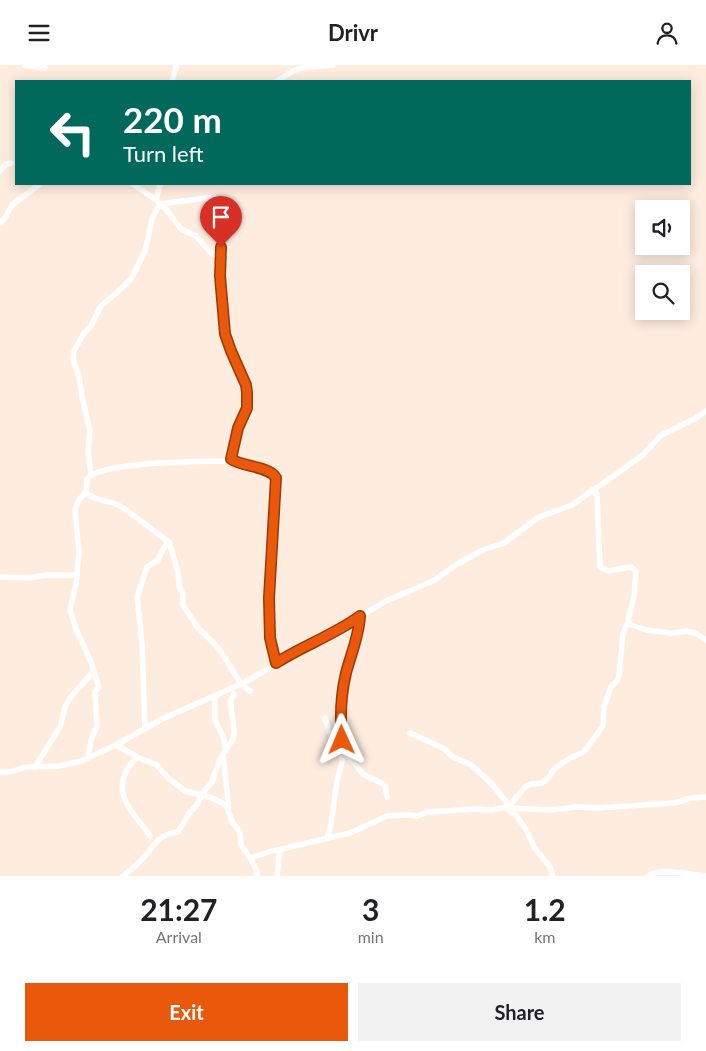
<!DOCTYPE html>
<style>
:root{--surface:#fff;--page:#f2f2f2;--text:#202124;--muted:#757577;--accent:#ea580c}
body{margin:0;font-family:Lato,sans-serif;background:var(--page);color:var(--text);height:100vh;display:flex;flex-direction:column;font-size:19px;white-space:nowrap}
*{box-sizing:border-box;margin:0}
p{font-size:16px;color:var(--muted)}
.icon{flex:none;width:28px;height:28px;fill:none;stroke:currentColor;stroke-width:2;stroke-linecap:round;stroke-linejoin:round}
.map{position:relative;height:811px;overflow:hidden}
.drawer{display:flex;flex-direction:column;background:var(--surface);flex:1}
.drawer>*{flex:none}
.banner{position:absolute;left:15px;top:15px;width:676px;height:105px;border-radius:0px;box-shadow:0 2px 12px #0003;background:#00695c;color:#fff;overflow:hidden}
.fabs{position:absolute;left:635px;top:135px;display:grid;gap:10px}
.fabs a{display:grid;place-items:center;width:55px;height:55px;border-radius:0px;background:var(--surface);box-shadow:0 2px 12px #0003;font-size:25px}
.pin{position:absolute;display:grid;place-items:center;width:42px;height:42px;color:#fff;margin:-51px -21px;border-radius:50% 50% 50% 0;rotate:-45deg;box-shadow:0 0 5px #0007}
.pin .icon{rotate:45deg}
.me{position:absolute;width:55px;margin:-28px;rotate:359deg;stroke-linejoin:round;filter:drop-shadow(0 0 4px #0008)}
.turn{display:flex;align-items:center;gap:18px;height:105px;padding:0 25px;font-size:22px}
.turn .icon{width:65px;height:65px;stroke-width:2.5}
.turn b{display:block;font-size:35px;line-height:42px}
.eta{display:flex;justify-content:space-evenly;align-items:center;height:85px;text-align:center}
.eta b{font-size:30px;font-weight:700;line-height:35px}
.primary-button{display:flex;gap:10px;margin-top:auto;padding:10px 25px}
.primary-button a{flex:1;height:58px;border-radius:0px;background:var(--accent);color:#fff;font-size:20px;font-weight:700;line-height:58px;text-align:center}
.primary-button a+a{background:var(--page);color:var(--text)}
header{display:flex;justify-content:space-between;align-items:center;height:65px;padding:0 25px;background:var(--surface);font-size:22px;font-weight:700}
.map>svg:first-child{display:block}
</style>
<header><svg class="icon" aria-label="menu" viewBox="0 0 24 24"><path d="M4 6h16M4 12h16M4 18h16"/></svg>Drivr<svg class="icon" aria-label="person" viewBox="0 0 24 24"><circle cx="12" cy="8" r="4"/><path d="M4 21q1-7 8-7t8 7"/></svg></header>
<div class="map">
<svg width="706" height="811" viewBox="0 0 706 811">
<rect width="100%" height="100%" fill="#feecdf"/>
<g fill="none" stroke-linecap="round" stroke-linejoin="round">
<g stroke="#fff" stroke-width="5.5">
<polyline points="25,0 45,3"/>
<polyline points="172,16 177,0"/>
<polyline points="277,16 293,6 301,3 333,0"/>
<polyline points="0,106 6,99 11,98"/>
<polyline points="133,119 156,135"/>
<polyline points="160,119 156,135 165,143 181,164 196,171 211,188 221,191"/>
<polyline points="0,158 5,153 12,140 40,119"/>
<path d="M231 394C242 402 270 400 277 413L269 533 270 573 277 598"/>
<polyline points="592,425 597,430 600,502 608,506 631,502 636,506 634,532 628,554 629,559 646,565 671,568 687,566 695,568 706,575"/>
<path d="M86 427C95 437 111 435 122 442L169 477 178 507 179 521 183 529V540L198 563 215 579 223 590 241 619 250 626"/>
<polyline points="0,512 29,513 47,510 77,510"/>
<polyline points="215,631 215,655 223,672 226,686"/>
<path d="M325 653C328 664 331 675 341 682L363 709 385 720 387 732"/>
<polyline points="145,663 142,579 137,532 147,502 158,495 163,484 169,477"/>
<polyline points="410,668 445,684 451,691 471,700 491,718 508,739"/>
<polyline points="116,680 137,692 157,700 167,712 185,726 210,732 226,740 233,758 240,767 241,780 250,793 257,806 257,811"/>
<polyline points="223,691 229,743"/>
<path d="M137 692C106 724 130 743 150 771"/>
<path d="M88 693 91 675 97 661 95 626 99 623 91 597 76 564 70 545 76 519 79 488 75 445 78 436 86 427 87 414C101 396 200 397 224 396 235 392 234 381 236 371 239 360 247 350 248 339 249 309 226 286 224 256 223 241 221 226 220 211 219 193 225 145 214 132L160 139 152 154 145 186 131 214 122 223 100 242 91 261 84 268 74 286 73 295 79 311 82 332 90 365 88 387 91 410"/>
<polyline points="35,702 60,662 65,642 70,633 93,607"/>
<polyline points="0,707 10,707 26,702 59,701 81,696 116,680 162,654 241,619 263,607 296,585 331,569 386,536 433,516 459,498 483,485 504,478 539,452 572,440 643,390 660,371 694,354 706,346"/>
<polyline points="511,739 512,743 550,745 576,742 599,743 674,738 691,733 706,732"/>
<polyline points="509,745 516,750 527,766 534,782 550,802 553,811"/>
<polyline points="327,773 331,760 337,716 342,697 342,646 345,615 359,565 360,551"/>
<polyline points="250,793 269,787 350,768 387,751 411,750 417,751 428,747 474,744 491,745 506,742 508,739 511,739 525,722 531,719 542,718 549,712 554,704 570,693 584,687 603,661 604,642 611,622 617,616 619,611 623,569 628,557"/>
<path d="M123 811C129 806 136 801 141 795 155 782 155 770 178 767L190 747 197 740 202 729 212 717 220 694 233 674 234 667 231 642V635L234 629"/>
<polyline points="277,811 279,790 282,784"/>
<path d="M648 811C659 802 691 810 706 811"/>
</g>
</g>
<g fill="none" stroke-linecap="round" stroke-linejoin="round">
<defs>
<path id="route" d="M221 182 220 211 225 269 231 286 246 320 247 327V343L238 363 231 394C242 402 270 401 276 413L269 533 270 573 276 598C304 580 334 570 360 551 359 571 351 589 346 608 341 629 340 654 342 675"/>
</defs>
<use href="#route" stroke="#983908" stroke-width="12"/>
<use href="#route" stroke="#ea580c" stroke-width="9"/>
</g>
</svg>
<div class="fabs">
<a><svg class="icon" aria-label="sound" viewBox="0 0 24 24"><path d="M4 9h4l5-4v14l-5-4H4zM17 9q2 3 0 6"/></svg></a>
<a><svg class="icon" aria-label="search" viewBox="0 0 24 24"><circle cx="10" cy="10" r="6"/><path d="M15 15l6 6"/></svg></a>
</div>
<div class="pin" style="left:221px;top:182px;background:#d93025"><svg class="icon" aria-label="arrive" viewBox="0 0 24 24"><path d="M6 21V4h12l-3 4 3 4H6"/></svg></div>
<svg class="me" style="left:342px;top:675px" viewBox="-20 -20 40 40"><path d="M0-17L14 15 0 8-14 15z" fill="#ea580c" stroke="#fff" stroke-width="4"/></svg>
<div class="banner">
<div class="turn"><svg class="icon" aria-label="left" viewBox="0 0 24 24"><path d="M17 20v-9H6M10 6l-5 5 5 5"/></svg><div><b>220 m</b>Turn left</div></div>
</div>
</div>
<section class="drawer">
<div class="eta">
<div><b>21:27</b><p>Arrival</p></div>
<div><b>3</b><p>min</p></div>
<div><b>1.2</b><p>km</p></div>
</div>
<div class="primary-button"><a>Exit</a><a>Share</a></div>
</section>
